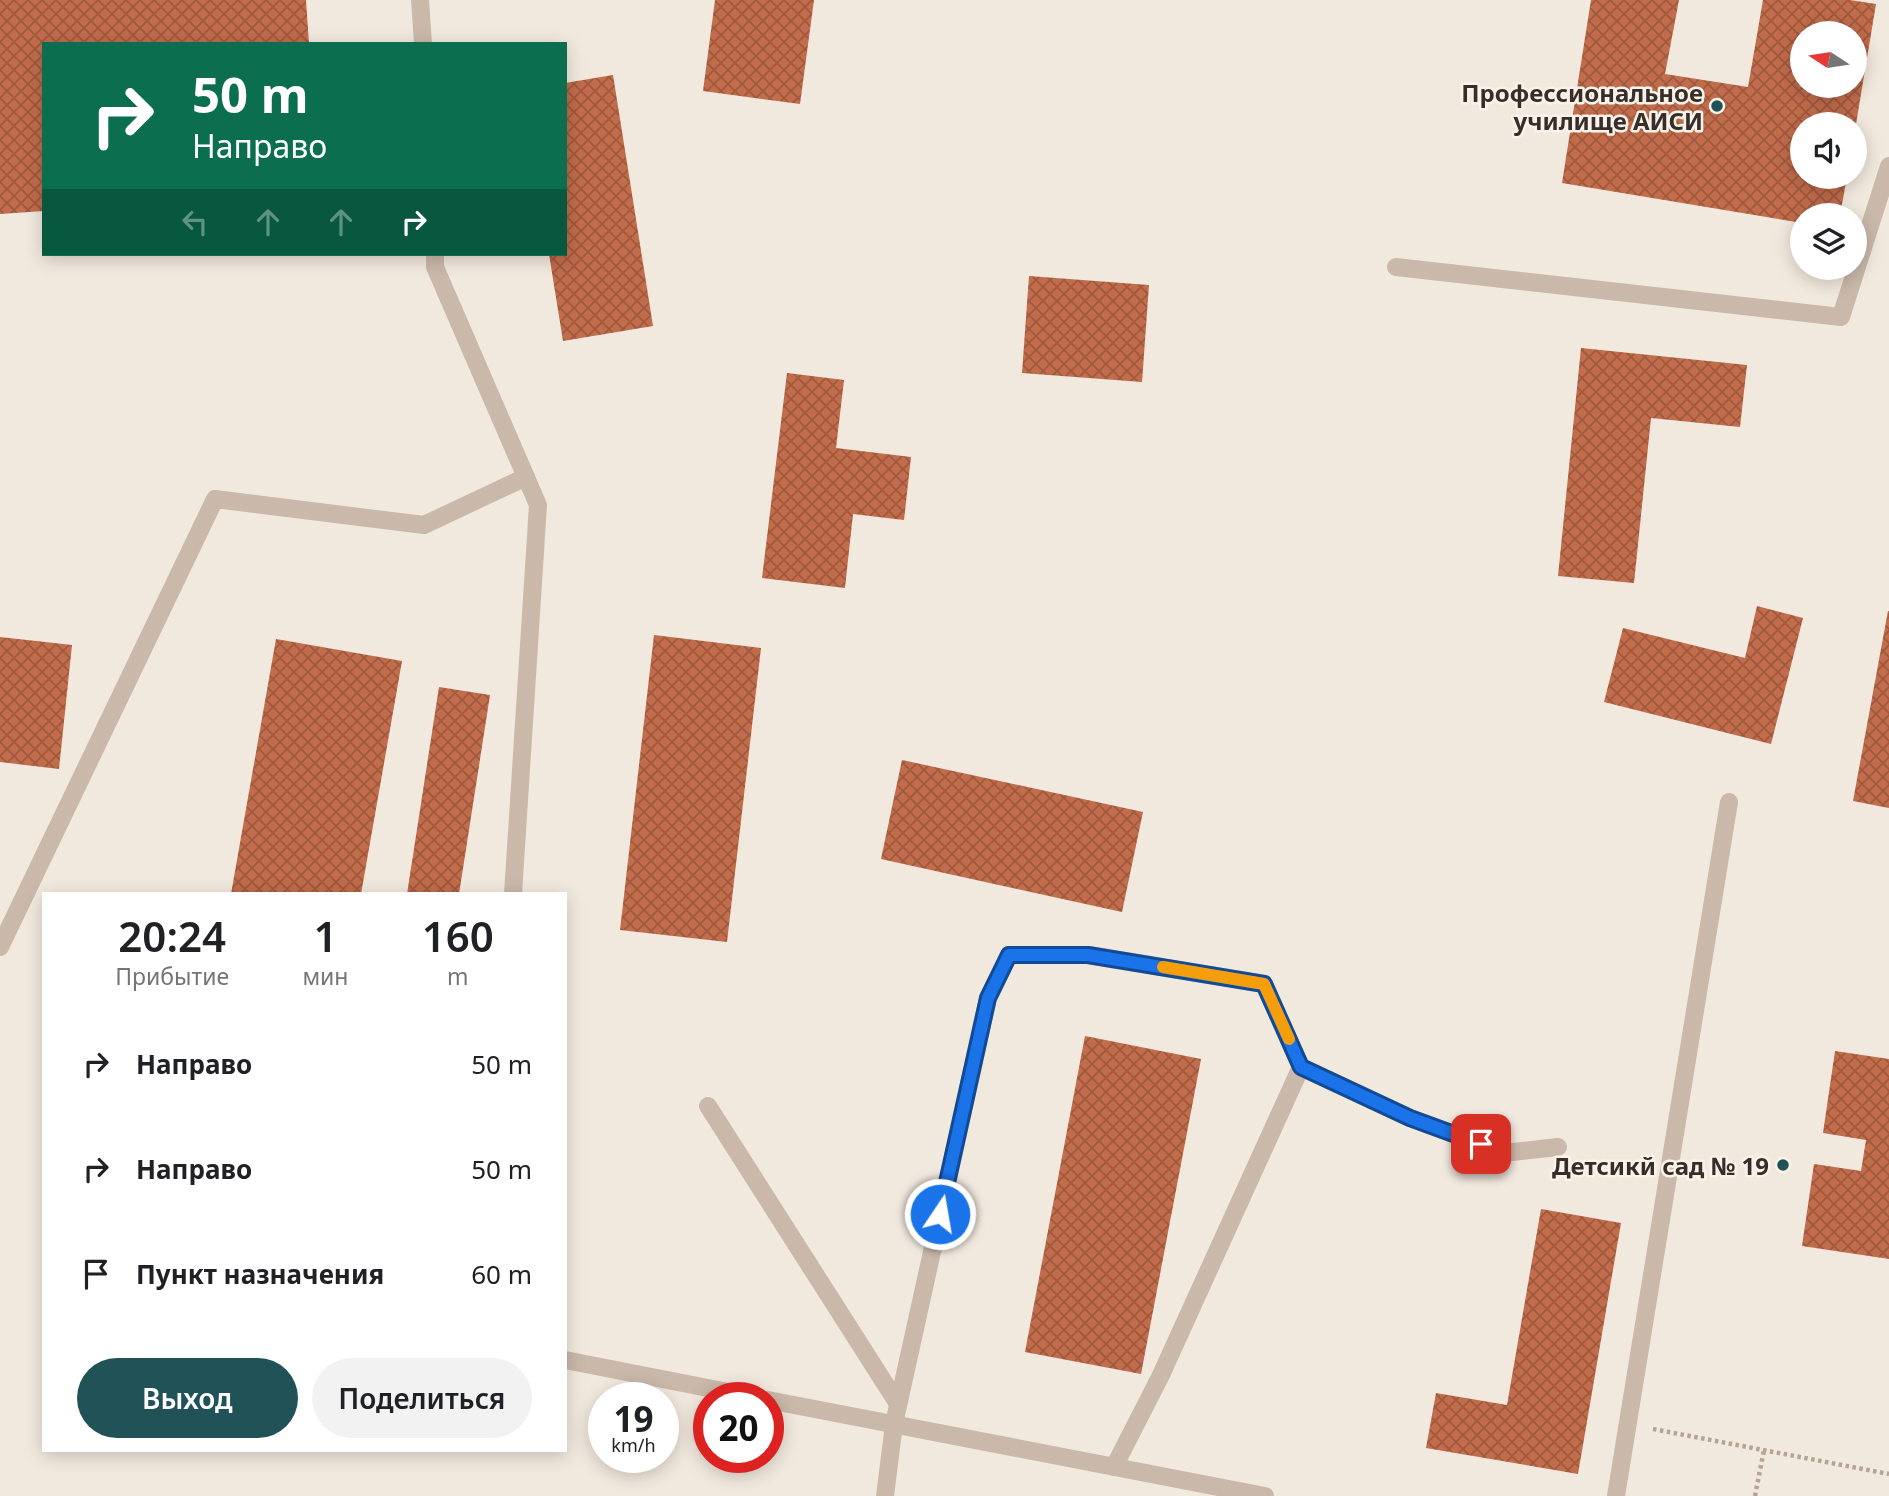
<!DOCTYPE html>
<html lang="ru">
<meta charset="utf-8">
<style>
:root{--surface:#fff;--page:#f2f2f2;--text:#202124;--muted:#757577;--accent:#205258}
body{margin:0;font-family:"Noto Sans",sans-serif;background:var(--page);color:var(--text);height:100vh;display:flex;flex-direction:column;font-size:26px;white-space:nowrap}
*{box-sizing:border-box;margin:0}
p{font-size:23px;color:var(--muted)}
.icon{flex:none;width:38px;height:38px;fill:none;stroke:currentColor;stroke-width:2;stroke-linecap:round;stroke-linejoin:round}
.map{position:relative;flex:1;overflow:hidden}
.sheet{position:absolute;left:42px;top:892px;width:525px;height:560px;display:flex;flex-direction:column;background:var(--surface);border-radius:0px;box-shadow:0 4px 18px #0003}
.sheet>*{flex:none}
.hud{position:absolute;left:42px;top:42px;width:525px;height:214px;border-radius:0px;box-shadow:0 4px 18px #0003;background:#0b6e4f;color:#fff;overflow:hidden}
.needle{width:46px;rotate:282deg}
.buttons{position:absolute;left:1790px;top:21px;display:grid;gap:14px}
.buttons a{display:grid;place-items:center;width:77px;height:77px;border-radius:50%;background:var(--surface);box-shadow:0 4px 18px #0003;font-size:35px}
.speed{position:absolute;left:588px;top:1382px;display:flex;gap:14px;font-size:35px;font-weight:700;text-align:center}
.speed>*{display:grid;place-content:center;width:91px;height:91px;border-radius:50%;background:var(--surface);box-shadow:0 4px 18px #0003;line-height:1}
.speed small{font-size:18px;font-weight:400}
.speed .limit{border:10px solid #d22;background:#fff;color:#111}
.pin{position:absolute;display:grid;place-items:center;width:60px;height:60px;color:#fff;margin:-30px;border-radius:14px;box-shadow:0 4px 10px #0006}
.me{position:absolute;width:77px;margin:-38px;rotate:12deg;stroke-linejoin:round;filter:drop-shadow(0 0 5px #0008)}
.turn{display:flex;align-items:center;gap:24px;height:147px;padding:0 35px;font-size:32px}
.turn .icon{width:91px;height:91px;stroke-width:2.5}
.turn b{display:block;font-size:49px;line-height:60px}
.lanes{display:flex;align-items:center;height:66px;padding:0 35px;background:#0003;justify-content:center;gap:35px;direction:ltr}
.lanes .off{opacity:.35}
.eta{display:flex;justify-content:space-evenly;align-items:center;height:119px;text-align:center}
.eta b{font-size:42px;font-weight:600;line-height:49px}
.button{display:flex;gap:14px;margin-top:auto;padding:14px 35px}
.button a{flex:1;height:80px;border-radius:42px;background:var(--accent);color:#fff;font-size:28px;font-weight:600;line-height:80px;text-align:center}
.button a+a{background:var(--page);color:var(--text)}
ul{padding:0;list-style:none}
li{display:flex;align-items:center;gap:21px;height:105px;padding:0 35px}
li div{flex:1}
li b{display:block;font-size:26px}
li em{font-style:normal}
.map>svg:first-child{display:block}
</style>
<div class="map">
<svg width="1889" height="1496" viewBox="0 0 1889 1496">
<defs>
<pattern id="building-cross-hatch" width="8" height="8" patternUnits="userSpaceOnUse" patternTransform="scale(1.75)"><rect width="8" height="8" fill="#c26c4b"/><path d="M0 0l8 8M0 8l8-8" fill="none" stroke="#9e593e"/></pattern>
</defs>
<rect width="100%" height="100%" fill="#f2e9de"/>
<g fill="url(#building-cross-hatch)" fill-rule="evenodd">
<polygon points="0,0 306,0 309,44 44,44 44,211 0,214"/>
<polygon points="715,0 814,0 800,104 703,91"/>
<path d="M1591 0H1679L1665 74 1748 87 1763 0H1850L1876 4 1856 124H1802V177H1847L1840 215H1802V223L1562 183ZM1802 33H1855V86H1802Z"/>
<polygon points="613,75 653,326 563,341 549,254 565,254 565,83"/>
<polygon points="1029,276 1149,285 1142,382 1022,373"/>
<polygon points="1581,348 1747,365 1740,427 1651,418 1634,583 1558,576"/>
<polygon points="787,373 844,380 836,448 911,457 904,520 853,514 845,588 762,578"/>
<polygon points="1757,606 1803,618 1771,744 1604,702 1623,628 1745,658"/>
<polygon points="1888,611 1889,611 1889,808 1853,801"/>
<polygon points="654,635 761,648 727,942 620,930"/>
<polygon points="0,637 72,645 59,769 0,762"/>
<polygon points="276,639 402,661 361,894 231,894"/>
<polygon points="439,687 490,695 459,894 407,894"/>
<polygon points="902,760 1143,812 1122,912 881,859"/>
<polygon points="1085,1036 1201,1059 1141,1374 1025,1352"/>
<polygon points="1835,1051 1889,1059 1889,1259 1802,1246 1814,1164 1861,1171 1866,1140 1823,1133"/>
<polygon points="1541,1209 1621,1223 1578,1474 1426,1448 1436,1393 1507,1405"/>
</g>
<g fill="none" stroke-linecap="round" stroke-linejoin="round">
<g stroke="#b5a394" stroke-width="4.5" stroke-dasharray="3.5 3.5" stroke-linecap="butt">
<polyline points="1653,1429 1889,1474"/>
<polyline points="1755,1496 1764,1450"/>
</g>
<g stroke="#cab9aa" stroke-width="18">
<polyline points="420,0 423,44"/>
<polyline points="435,254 435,267 538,505 513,894"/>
<polyline points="1396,267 1841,317 1889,166"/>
<polyline points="0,947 215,499 424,525 526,477"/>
<polyline points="708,1106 898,1404"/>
<polyline points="565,1360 759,1398"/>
<polyline points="768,1400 1265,1496"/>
<polyline points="1114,1467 1161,1375 1301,1067 1410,1118 1504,1153 1558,1147"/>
<polyline points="885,1496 894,1424 988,998 1009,955 1088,955 1264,984 1301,1067"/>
<polyline points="1616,1496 1729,802"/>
</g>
</g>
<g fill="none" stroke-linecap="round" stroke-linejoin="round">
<defs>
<polyline id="route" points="940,1214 988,998 1009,955 1088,955 1264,984 1301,1067 1410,1118 1481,1144"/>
</defs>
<use href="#route" stroke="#114b97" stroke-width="18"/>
<use href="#route" stroke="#1a73e8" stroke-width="12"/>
<polyline stroke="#f59e0b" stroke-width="12" points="1163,967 1264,984 1289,1039"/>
</g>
<g fill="#205258" stroke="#f9f3ea" stroke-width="2.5">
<circle cx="1717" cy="106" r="7"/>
<circle cx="1783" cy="1165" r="7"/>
</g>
<g text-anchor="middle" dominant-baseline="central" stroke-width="5" stroke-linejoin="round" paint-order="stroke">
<g font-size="24" font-weight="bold" fill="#372e29" stroke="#f9f3ea" text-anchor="end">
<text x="1703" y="92">Профессиональное<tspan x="1703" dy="28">училище АИСИ</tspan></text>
<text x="1769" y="1165">Детсикй сад № 19</text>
</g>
</g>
</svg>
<div class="buttons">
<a><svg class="needle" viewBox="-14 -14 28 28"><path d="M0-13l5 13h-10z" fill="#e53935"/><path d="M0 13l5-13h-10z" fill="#757577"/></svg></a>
<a><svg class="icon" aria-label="sound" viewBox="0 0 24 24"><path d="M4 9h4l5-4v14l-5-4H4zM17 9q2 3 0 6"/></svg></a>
<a><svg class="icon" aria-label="layers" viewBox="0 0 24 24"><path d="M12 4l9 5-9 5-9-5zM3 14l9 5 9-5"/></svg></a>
</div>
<div class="speed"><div>19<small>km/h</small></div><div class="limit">20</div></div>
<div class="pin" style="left:1481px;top:1144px;background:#d93025"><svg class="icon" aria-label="arrive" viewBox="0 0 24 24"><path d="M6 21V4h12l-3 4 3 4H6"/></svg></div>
<svg class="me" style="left:940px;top:1214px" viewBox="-20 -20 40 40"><circle r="17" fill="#1a73e8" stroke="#fff" stroke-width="3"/><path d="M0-11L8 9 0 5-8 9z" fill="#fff"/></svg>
<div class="hud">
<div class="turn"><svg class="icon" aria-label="right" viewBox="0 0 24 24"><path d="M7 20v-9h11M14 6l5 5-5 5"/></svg><div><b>50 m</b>Направо</div></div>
<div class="lanes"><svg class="icon off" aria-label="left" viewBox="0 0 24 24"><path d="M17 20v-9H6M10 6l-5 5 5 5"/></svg><svg class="icon off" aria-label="ahead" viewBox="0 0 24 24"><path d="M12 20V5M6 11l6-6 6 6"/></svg><svg class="icon off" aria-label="ahead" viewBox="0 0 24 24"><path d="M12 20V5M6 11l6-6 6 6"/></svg><svg class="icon" aria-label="right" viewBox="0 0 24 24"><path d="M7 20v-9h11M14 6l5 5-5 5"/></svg></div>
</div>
<section class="sheet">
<div class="eta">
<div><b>20:24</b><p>Прибытие</p></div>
<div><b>1</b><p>мин</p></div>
<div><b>160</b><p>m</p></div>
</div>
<ul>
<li><svg class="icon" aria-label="right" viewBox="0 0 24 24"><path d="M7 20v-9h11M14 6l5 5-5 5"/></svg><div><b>Направо</b></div><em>50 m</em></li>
<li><svg class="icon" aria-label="right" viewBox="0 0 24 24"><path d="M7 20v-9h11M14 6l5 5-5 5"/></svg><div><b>Направо</b></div><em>50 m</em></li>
<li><svg class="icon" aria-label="arrive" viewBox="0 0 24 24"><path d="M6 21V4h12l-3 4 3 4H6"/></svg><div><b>Пункт назначения</b></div><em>60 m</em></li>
</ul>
<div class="button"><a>Выход</a><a>Поделиться</a></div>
</section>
</div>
